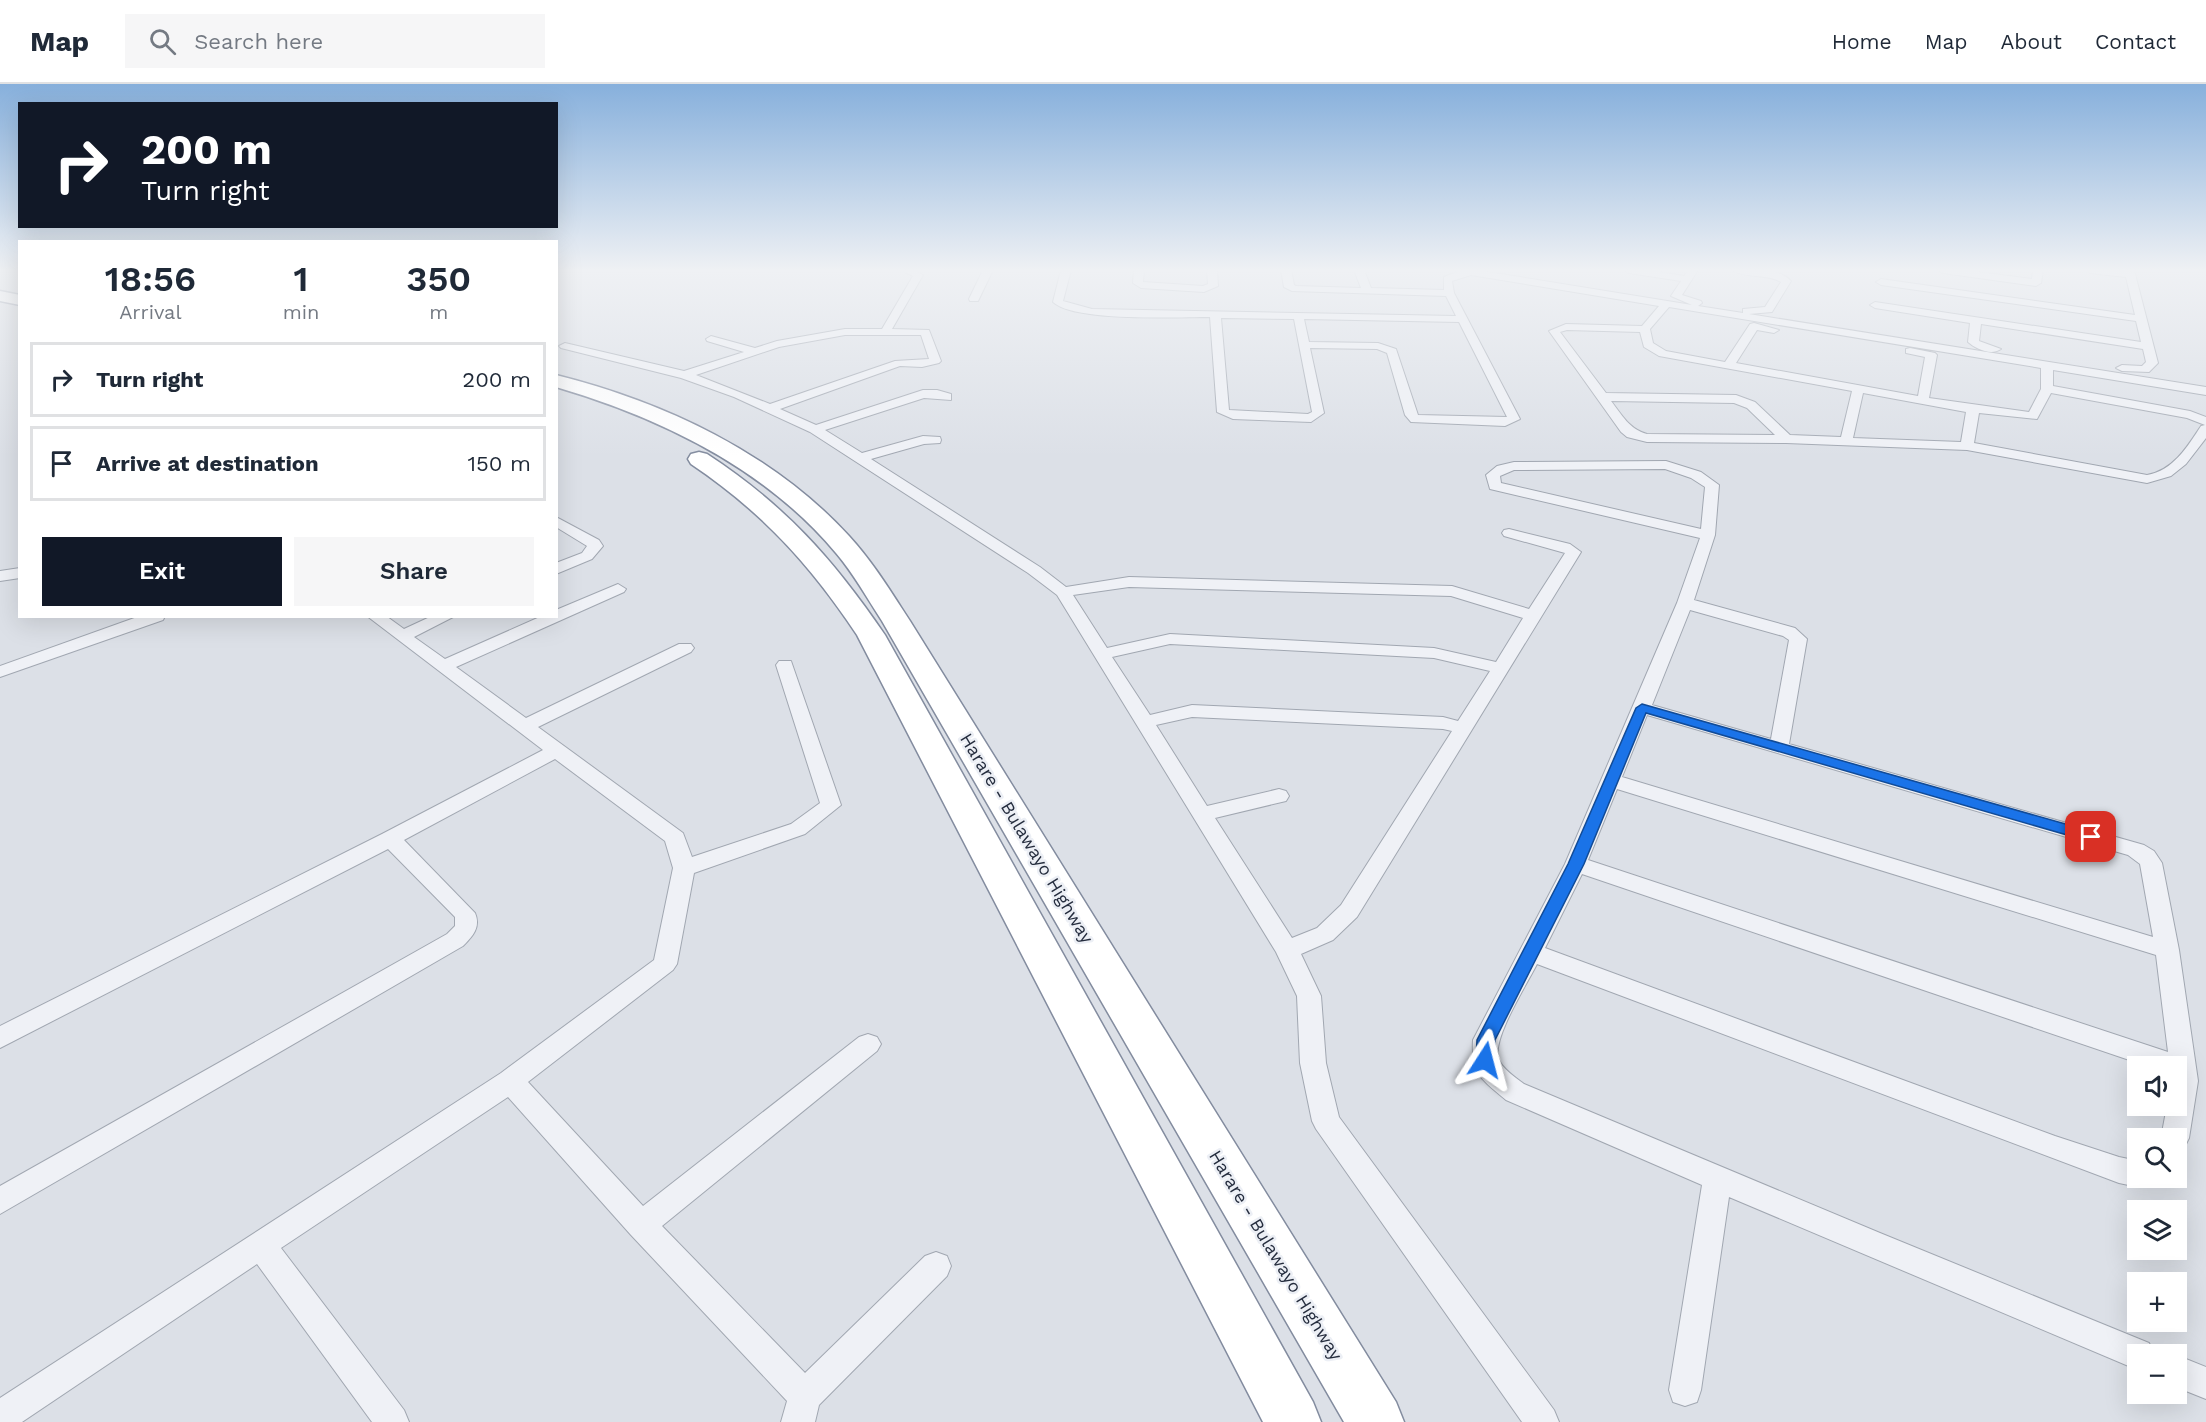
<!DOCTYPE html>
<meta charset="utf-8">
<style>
:root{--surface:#fff;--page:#f6f6f7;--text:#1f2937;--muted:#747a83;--line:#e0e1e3;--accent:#111827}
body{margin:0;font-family:"Work Sans",sans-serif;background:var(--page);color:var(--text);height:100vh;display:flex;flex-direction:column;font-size:22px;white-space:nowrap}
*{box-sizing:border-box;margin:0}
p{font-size:20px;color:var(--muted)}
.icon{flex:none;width:33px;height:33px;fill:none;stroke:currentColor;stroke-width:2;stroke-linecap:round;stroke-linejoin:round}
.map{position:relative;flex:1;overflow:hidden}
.side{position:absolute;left:18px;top:156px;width:540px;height:378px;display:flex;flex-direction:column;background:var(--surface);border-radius:0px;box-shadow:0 6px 24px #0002}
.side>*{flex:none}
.guide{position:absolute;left:18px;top:18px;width:540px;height:126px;border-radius:0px;box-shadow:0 6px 24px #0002;background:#111827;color:#fff;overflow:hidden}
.controls{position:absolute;left:2127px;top:972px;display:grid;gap:12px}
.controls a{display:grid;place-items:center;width:60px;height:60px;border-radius:0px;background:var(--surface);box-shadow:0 6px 24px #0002;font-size:30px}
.pin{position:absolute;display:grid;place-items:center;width:51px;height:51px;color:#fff;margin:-26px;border-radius:12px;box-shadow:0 3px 9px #0006}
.me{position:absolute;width:66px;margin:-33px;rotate:9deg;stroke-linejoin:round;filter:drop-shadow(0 0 4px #0008)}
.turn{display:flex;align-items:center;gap:21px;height:126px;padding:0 24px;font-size:27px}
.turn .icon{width:78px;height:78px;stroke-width:2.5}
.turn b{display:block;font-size:42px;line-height:51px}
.eta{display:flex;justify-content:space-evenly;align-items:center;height:102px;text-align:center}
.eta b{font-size:36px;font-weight:600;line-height:42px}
.primary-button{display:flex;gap:12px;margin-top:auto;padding:12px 24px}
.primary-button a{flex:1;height:69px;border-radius:0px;background:var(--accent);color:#fff;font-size:24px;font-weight:600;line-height:69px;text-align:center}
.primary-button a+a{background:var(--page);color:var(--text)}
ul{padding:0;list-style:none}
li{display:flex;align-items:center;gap:18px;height:75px;margin:0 12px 9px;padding:0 12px;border:3px solid var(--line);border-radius:0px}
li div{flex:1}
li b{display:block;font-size:22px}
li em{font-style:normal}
header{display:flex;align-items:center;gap:36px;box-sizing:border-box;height:84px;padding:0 30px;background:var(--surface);border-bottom:2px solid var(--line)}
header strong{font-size:28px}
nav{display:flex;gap:33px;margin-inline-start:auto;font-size:21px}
.search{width:420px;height:54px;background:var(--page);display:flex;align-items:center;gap:15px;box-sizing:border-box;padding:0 21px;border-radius:0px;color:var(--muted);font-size:22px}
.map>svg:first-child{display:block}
</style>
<header>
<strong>Map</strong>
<div class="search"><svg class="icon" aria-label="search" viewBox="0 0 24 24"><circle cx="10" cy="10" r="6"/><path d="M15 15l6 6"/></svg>Search here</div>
<nav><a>Home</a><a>Map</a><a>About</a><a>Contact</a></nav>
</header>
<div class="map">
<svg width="2206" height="1338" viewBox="0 0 2206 1338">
<rect width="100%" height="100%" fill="#dce0e7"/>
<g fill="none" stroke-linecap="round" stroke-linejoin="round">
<defs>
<g id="street">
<path d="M901 186H914L923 191 892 245 929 246 941 277 939 279 922 283 900 282 780 325 816 341 923 306H937L951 310V316L924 314 825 346 862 369 923 352 940 353 941 356 940 359 924 360 871 375 1040 483 1066 503 1129 493 1452 502 1529 525 1565 469 1504 452 1502 449 1504 446 1509 445 1570 460 1581 468 1357 833 1333 856 1301 870 1321 912 1326 979 1339 1033 1554 1326 1559 1338H1522L1316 1045 1312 1037 1300 979 1297 912 1276 868 1057 511 1028 489 810 348 734 313 681 294 561 264 559 262 565 259 684 287 744 268 707 257 706 255 711 252 755 264 777 257 845 245H882L913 192ZM845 251H921L929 275 895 277 770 320 696 291 779 263ZM1129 503 1451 512 1523 534 1496 578 1434 564 1170 550 1107 564 1073 511ZM1170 560 1434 574 1490 587 1458 637 1443 633 1192 621 1150 631 1112 573ZM1192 633 1443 645 1452 647 1341 821 1317 844 1292 854 1215 734 1286 717 1289 712 1286 707 1279 705 1207 722 1156 641Z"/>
<polygon points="983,186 993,186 978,217 970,217 969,215"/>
<path d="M1061 186H1071L1063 217 1092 225 1456 232 1446 212 1292 207 1284 203 1281 186H1291L1294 201 1296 202 1361 204 1354 186H1364L1371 204 1444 206V193L1462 186H1476L1692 221 1671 212 1681 197 1629 189 1624 186H1647L1684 192 1688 186H1698L1682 211 1701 217 1702 219 1698 222 1743 229V225L1765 223 1781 198C1766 189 1746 195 1732 186 1751 186 1776 182 1791 197L1772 228 1749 230 2206 303V311L2053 286V302L2190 327 2206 333V354L2186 380 2171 392 2147 399 1967 366 1786 359 1647 358 1627 353 1621 348 1549 247 1566 240 1642 242 1659 222 1471 191 1452 197 1454 209 1520 335 1505 342 1411 338 1405 331 1387 269 1377 265 1310 264 1324 329 1311 338 1233 335 1217 328 1210 233C1177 233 1074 238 1053 218ZM1669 223 2041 284V305L2029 328 1929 314 1937 271 1935 269 1910 264 1906 265V269L1925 273 1918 312 1736 279 1757 246 1774 249 1779 246 1754 239 1750 240 1725 278 1666 267 1653 259 1650 245ZM1221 234 1294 235 1312 328 1308 330 1229 326ZM1304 235 1459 238 1507 333 1418 331 1396 265 1378 259 1309 258ZM1567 246 1640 248 1644 263 1659 272 1852 307 1841 353 1790 351 1755 318 1736 311 1606 309 1560 248ZM1863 309 1966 328 1961 358 1853 354ZM2051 309 2187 334 2205 341 2201 342C2188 362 2173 387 2147 391L1974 359 1979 329 2037 335ZM1611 317 1734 319 1747 324 1775 351 1647 350C1629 345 1622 331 1611 317Z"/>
<polygon points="1134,186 1144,186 1143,198 1203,202 1208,200 1207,186 1217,186 1218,202 1204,208 1141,204 1133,199"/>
<polygon points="1938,186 1963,186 2032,195 2033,186 2043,186 2041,199 2036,202 1943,189"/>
<path d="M2085 186H2134L2158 279 2149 288 2122 287 2116 284 2122 281 2142 282 2146 278 2143 265 1981 240 1979 257 2001 265C1991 272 1976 265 1968 258L1970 239 1875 224 1870 221 1875 218 2141 258 2136 237 1881 201 1876 198 1881 195 2135 231 2126 193 2090 189Z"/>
<path d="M1666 377 1701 388 1719 401 1715 451 1694 516 1795 544 1807 555 1789 660 2144 761 2154 767 2162 779 2179 866 2198 997 2189 1054 2185 1062 2176 1065V1054H2161L2167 1022H2176V982H2147L1582 790 1545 864 2055 1052 2119 1073 2138 1077V1094H2151L2148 1099 2138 1103 2119 1099 1537 880C1527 900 1493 953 1498 974 1501 984 1516 994 1524 1000L1880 1149 2149 1259 2154 1270H2138V1286L1729 1113 1701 1306 1697 1318 1685 1322 1673 1318 1669 1306 1702 1101 1506 1016C1481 995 1471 990 1473 956L1565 780 1677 519 1700 454 1490 405 1486 391 1497 382 1514 378ZM1665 385 1691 394 1705 403 1701 445 1501 399 1500 392 1514 386ZM1690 526 1783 552 1789 556 1771 655 1652 621ZM1647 631 2128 771 2140 780 2153 853 1622 693ZM1617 705 2156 871 2168 968 1588 776Z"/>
<polygon points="556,433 599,456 603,462 592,475 556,490 556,479 582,469 587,462 556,443"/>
<polygon points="20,484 20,494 0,497 0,487"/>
<path d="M618 500 626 505 624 508 456 583 526 634 679 560H691L694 564 691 568 538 643 683 749 692 773 791 740 820 719 776 581 779 577H791L841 721 805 750 694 789 677 880 673 886 528 998 643 1122 859 953 868 950 877 953 881 960 877 967 662 1142 805 1289 925 1172 936 1168 947 1172 951 1182 947 1192 819 1321 815 1338H781L787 1317 631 1151 508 1013 281 1164 404 1326 409 1338H372L257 1180 22 1338H0V1314L501 989 654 876 673 784 665 757 555 675 404 756 475 829C481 843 473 852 463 862L0 1130V1102L447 850 455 842V833L388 765 0 964V942L382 750 543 666 367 532H386L404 545 432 532H455L414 553 445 575 542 532H556V526Z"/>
<polygon points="140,532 165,532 163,536 0,593 0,582"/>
<polygon points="2176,1271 2206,1283 2206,1315 2176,1303"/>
</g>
<g id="highway">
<polygon points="0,207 20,211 20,221 0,217"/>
<path d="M556 291C664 318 773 369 849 452 873 478 891 508 910 537L1396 1318 1404 1338H1344L882 537C867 514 854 490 836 469 765 384 661 334 556 303Z"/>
<path d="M699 368 707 370C785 421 833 475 885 551L1313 1318 1321 1338H1263L857 551C810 480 761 427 691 380L688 375 691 370Z"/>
</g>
</defs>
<use href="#street" stroke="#a1a7b1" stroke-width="2"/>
<use href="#highway" stroke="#838c9f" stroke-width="3"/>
<use href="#street" fill="#eff1f6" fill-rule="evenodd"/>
<use href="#highway" fill="#fff" fill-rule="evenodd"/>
</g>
<linearGradient id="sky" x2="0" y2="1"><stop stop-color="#87b0dc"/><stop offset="0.5" stop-color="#eff1f4"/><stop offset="1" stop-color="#eff1f4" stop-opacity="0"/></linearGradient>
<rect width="2206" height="373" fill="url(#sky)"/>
<polygon fill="#1a73e8" stroke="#114b97" stroke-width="1.5" points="1642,620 2097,749 2099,753 2091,758 1646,629 1584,780 1495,956 1494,976 1492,982 1485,984 1479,982 1476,976 1477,956 1568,780 1636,624"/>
<g text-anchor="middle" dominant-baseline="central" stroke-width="5" stroke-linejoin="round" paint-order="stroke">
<g font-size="18" fill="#252d3e" stroke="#eceff5">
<text transform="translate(1027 754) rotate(59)">Harare - Bulawayo Highway</text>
<text transform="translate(1276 1171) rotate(59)">Harare - Bulawayo Highway</text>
</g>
</g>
</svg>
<div class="controls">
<a><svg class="icon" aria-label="sound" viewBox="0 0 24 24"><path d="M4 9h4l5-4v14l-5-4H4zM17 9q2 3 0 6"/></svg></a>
<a><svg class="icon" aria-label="search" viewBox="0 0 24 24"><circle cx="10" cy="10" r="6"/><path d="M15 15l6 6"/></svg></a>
<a><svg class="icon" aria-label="layers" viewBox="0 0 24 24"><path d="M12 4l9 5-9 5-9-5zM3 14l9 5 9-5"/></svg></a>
<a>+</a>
<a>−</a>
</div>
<div class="pin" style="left:2091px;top:753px;background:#d93025"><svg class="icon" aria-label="arrive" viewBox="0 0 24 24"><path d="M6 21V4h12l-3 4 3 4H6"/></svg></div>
<svg class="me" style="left:1485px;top:976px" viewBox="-20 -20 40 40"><path d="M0-17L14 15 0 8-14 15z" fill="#1a73e8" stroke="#fff" stroke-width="4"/></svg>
<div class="guide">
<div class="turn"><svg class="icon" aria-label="right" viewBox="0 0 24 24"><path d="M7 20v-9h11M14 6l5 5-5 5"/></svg><div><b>200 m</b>Turn right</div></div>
</div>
<section class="side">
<div class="eta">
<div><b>18:56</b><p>Arrival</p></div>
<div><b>1</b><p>min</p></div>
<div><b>350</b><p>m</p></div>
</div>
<ul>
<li><svg class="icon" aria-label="right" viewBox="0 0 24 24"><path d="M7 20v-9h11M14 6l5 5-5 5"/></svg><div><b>Turn right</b></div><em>200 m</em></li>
<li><svg class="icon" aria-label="arrive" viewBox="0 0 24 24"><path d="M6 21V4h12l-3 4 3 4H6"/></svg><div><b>Arrive at destination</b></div><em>150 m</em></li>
</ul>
<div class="primary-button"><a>Exit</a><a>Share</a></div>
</section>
</div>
